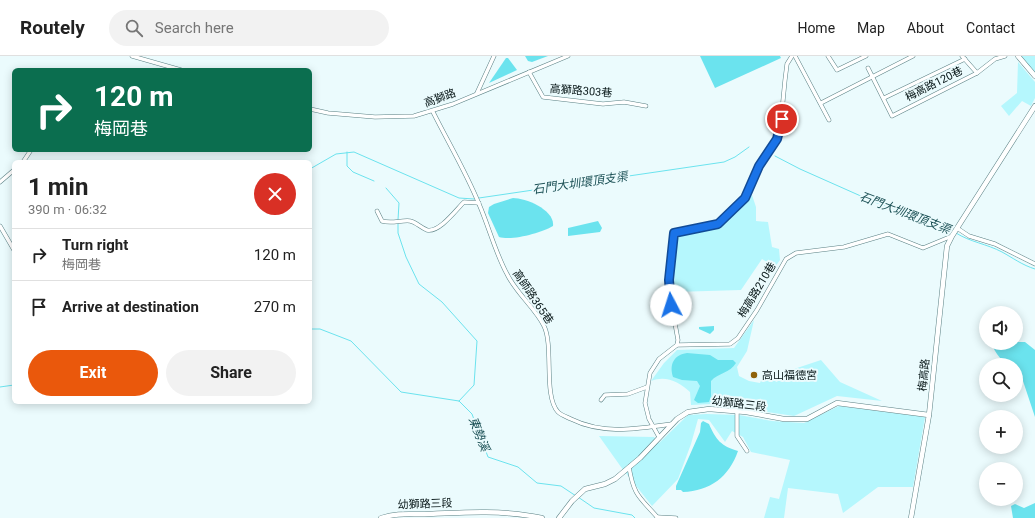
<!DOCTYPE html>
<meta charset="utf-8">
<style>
:root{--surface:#fff;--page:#f2f2f2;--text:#222;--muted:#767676;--line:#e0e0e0;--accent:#ea580c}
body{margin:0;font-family:Roboto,"Noto Sans TC",sans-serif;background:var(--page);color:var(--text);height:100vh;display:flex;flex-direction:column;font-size:15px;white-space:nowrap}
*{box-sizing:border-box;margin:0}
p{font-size:13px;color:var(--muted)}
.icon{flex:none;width:22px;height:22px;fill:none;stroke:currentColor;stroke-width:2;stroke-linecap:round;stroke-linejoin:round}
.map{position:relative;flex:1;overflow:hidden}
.panel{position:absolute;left:12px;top:104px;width:300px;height:244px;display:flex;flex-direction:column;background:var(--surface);border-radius:6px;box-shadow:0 2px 10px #0003}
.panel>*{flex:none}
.banner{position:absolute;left:12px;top:12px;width:300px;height:84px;border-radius:6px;box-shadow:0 2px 10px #0003;background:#0b6e4f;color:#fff;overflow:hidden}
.buttons{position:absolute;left:979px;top:250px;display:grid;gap:8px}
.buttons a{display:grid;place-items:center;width:44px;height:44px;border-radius:50%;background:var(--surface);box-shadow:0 2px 10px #0003;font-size:20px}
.pin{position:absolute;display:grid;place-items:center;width:34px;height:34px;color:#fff;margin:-17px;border:2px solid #fff;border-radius:50%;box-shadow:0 1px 4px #0007}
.me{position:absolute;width:44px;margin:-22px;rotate:355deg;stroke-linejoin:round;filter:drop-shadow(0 0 3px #0008)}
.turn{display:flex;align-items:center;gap:14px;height:84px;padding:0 16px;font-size:18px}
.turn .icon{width:52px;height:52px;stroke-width:2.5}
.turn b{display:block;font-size:28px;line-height:34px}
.round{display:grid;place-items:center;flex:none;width:42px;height:42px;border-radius:21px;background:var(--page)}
.head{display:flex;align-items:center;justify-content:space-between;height:68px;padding:0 16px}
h1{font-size:24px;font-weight:700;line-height:30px}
.button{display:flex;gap:8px;margin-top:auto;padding:8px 16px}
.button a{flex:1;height:46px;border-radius:24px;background:var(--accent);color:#fff;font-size:16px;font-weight:700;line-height:46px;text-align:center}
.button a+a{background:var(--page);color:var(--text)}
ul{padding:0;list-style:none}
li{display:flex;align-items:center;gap:12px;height:52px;padding:0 16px;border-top:1px solid var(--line)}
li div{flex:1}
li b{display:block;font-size:15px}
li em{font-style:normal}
header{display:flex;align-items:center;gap:24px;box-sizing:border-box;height:56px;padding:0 20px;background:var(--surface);border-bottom:1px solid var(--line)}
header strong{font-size:19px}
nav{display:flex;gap:22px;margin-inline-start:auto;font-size:14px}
.search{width:280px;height:36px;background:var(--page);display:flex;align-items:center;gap:10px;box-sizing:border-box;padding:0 14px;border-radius:22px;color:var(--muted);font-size:15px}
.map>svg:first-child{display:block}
</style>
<header>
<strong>Routely</strong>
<div class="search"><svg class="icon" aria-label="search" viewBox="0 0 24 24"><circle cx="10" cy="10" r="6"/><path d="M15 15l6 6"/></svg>Search here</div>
<nav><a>Home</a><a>Map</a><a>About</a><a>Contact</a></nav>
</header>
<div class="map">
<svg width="1035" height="462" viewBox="0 0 1035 462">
<rect width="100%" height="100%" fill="#ebfbfd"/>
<g fill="#b5f7fd">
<polygon points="1021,0 1035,0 1035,18"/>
<polygon points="1018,6 1035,26 1035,42 1031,50 1022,45 1009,60 1001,50 1017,37"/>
<polygon points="752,139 756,151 756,165 768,166 772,191 779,193 780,204 775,211 762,203 741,234 674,236 675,194 678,180 721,171"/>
<path d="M754 264 747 295 737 311 739 320 749 325 760 327 763 320 777 326 785 316 821 304 840 326 882 345 837 340 794 360 711 348 691 349 690 336C679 326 666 319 651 325L664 307 677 294 734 292Z"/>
<polygon points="839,350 925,361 913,431 878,431 843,457 838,438 788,432 784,462 764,462 770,441 779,443 790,404 751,396 743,381 732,375 725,386 709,364 698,363 691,388 678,423 652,450 621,411 599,380 654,381 659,387 688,359 706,358 739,359 772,365 804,367"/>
</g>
<g fill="#6be3ee">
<polygon points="525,0 548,0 532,6 528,5"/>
<polygon points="700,0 780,0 781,2 715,32"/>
<polygon points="506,2 508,2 517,14 489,27"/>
<path d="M513 142C526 142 555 154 553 170 541 177 512 185 499 181L488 157 489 151 494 148Z"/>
<polygon points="598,165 602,172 600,176 568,180 568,172"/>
<polygon points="714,270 714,274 710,278 699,273 699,271"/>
<path d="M1016 286H1025L1035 294V361L1020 316 1016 313V309C1004 309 998 301 993 291H1000Z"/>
<path d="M687 297 710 299 718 304H733L736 307C730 317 718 317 711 325V340L709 346 698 347 694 344 700 330 697 325 682 324 673 321C669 308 674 299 687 297Z"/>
<path d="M703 365 709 368C716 384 721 390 738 395 729 421 710 435 683 436L681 434H676V430L700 376 701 367Z"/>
<polygon points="1035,447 1035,462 1013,462 1011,450 1015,448 1024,452"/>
</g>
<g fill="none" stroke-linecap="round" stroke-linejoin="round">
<g stroke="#6be3ee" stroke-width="1">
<polyline points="347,96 347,110 353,116 374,125"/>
<polyline points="775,100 800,113 872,145 953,175"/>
<polyline points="310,113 336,98 354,96 459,142 474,143"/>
<polyline points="386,132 399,147 398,164"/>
<polyline points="479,142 724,106 735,101 749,91"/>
<polyline points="398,167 398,177 406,201 419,228 442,246 477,285 474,329 459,345"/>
<path d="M956 177C970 186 987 188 1002 196 1013 202 1022 209 1035 213"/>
<polyline points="310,273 320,273 351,285 401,336 459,345 472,358 488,401 518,411 537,427 561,430 576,440"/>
<polyline points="0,331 14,329"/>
<polyline points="578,441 594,452 632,459 635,462"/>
</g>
<defs>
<g id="minor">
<polyline points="132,0 181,14"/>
<polyline points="795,0 829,64"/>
<polyline points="828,0 837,14 866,0"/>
<polyline points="962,0 977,17"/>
<polyline points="868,12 892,60 977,17 995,3 1005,0"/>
<polyline points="529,16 543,41 603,48 624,46 646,50"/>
<polyline points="477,37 494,0"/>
<polyline points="884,42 965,3"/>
<polyline points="821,47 913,0"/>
<polyline points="310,53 328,57 375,61 414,60 453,48 568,0"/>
<path d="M433 56C448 86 466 116 479 148 489 171 495 196 507 218 516 237 536 253 544 270 554 290 543 340 558 356 561 359 567 361 571 363 603 379 638 373 672 368"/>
<polyline points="23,106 31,94"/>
<polyline points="0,126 14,114"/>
<path d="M377 155 382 165C391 168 401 164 410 165 416 166 421 172 427 174 439 177 456 154 464 146L479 147"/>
<polyline points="0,170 14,194"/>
<polyline points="957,172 969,180 995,188 1035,208"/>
<polyline points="677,289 678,284 670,240 670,208 674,177 718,168 745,142 759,110 770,96 780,75 785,24 787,8 792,0"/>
<polyline points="601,344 605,339 628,338 647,331"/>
<polyline points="737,356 737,380 747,395"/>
<polyline points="659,381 649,363 645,347 650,317 659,303 677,289 730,288 738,282 757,254 786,203 796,197 844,191 888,178 923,192 952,180"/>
<path d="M629 411C634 441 640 441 658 462"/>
<polyline points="657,461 676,462"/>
</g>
<g id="tertiary">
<polyline points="1018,0 1035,20"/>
<path d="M381 462C400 456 411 459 429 458 467 456 505 454 542 462"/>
<polyline points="559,462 572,445 585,433 605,428 615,423 640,402 677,363 688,356 709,353 746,356 784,363 807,363 837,347 929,359"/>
<polyline points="911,462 929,359 947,190 952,180 1035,50"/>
</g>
</defs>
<use href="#minor" stroke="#5a8084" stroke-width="4.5"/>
<use href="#tertiary" stroke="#5a8084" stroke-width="5.5"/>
<use href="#minor" stroke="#fff" stroke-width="3.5"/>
<use href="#tertiary" stroke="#fff" stroke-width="4.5"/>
</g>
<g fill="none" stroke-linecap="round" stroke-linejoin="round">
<defs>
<polyline id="route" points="671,249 669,224 674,177 718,168 745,142 759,110 777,83 782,63"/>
</defs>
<use href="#route" stroke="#114b97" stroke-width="10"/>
<use href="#route" stroke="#1a73e8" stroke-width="7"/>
</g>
<circle fill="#8f620a" stroke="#ebfbfd" stroke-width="1.5" cx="754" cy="319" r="4"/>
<g text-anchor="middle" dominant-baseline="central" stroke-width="4" stroke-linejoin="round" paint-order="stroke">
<g font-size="11" fill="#051415" stroke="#ebfbfd">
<text transform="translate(934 28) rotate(-27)">梅高路120巷</text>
<text transform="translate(581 35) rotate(4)">高獅路303巷</text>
<text transform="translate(440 42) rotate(-20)">高獅路</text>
<text transform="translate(757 234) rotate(-59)">梅高路210巷</text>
<text transform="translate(533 241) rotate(56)">高師路365巷</text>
<text transform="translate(924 319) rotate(-84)">梅高路</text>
<text transform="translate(739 348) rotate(7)">幼獅路三段</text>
<text transform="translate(425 448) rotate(-2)">幼獅路三段</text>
</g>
<g font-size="11" fill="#051415" stroke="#ebfbfd" text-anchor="start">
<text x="762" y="319">高山福德宮</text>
</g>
<g font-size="12" font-style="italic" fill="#1c5156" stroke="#ebfbfd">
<text transform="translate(580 127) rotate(-8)">石門大圳環頂支渠</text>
<text transform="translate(905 157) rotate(21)">石門大圳環頂支渠</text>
<text transform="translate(479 378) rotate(69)">東勢溪</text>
</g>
</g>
</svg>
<div class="buttons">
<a><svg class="icon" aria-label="sound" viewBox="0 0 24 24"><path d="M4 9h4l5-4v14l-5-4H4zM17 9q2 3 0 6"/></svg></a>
<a><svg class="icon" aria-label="search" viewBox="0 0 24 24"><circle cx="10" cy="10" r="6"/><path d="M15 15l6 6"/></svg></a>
<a>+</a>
<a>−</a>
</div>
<div class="pin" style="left:782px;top:63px;background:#d93025"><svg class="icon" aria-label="arrive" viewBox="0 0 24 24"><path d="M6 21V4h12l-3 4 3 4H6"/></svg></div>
<svg class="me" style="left:671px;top:249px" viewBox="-20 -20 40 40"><circle r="19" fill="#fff"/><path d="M0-13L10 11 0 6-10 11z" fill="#1a73e8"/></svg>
<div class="banner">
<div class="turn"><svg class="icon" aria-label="right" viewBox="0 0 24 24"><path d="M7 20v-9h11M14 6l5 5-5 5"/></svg><div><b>120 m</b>梅岡巷</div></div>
</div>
<section class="panel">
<div class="head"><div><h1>1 min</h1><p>390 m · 06:32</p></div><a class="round" style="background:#d93025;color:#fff"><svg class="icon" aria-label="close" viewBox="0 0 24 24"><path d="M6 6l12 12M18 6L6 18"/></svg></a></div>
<ul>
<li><svg class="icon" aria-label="right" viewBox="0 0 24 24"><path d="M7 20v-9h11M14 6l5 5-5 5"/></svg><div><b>Turn right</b><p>梅岡巷</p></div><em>120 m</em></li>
<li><svg class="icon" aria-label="arrive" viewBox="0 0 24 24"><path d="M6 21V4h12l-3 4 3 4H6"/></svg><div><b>Arrive at destination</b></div><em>270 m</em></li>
</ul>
<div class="button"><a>Exit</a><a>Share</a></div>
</section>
</div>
